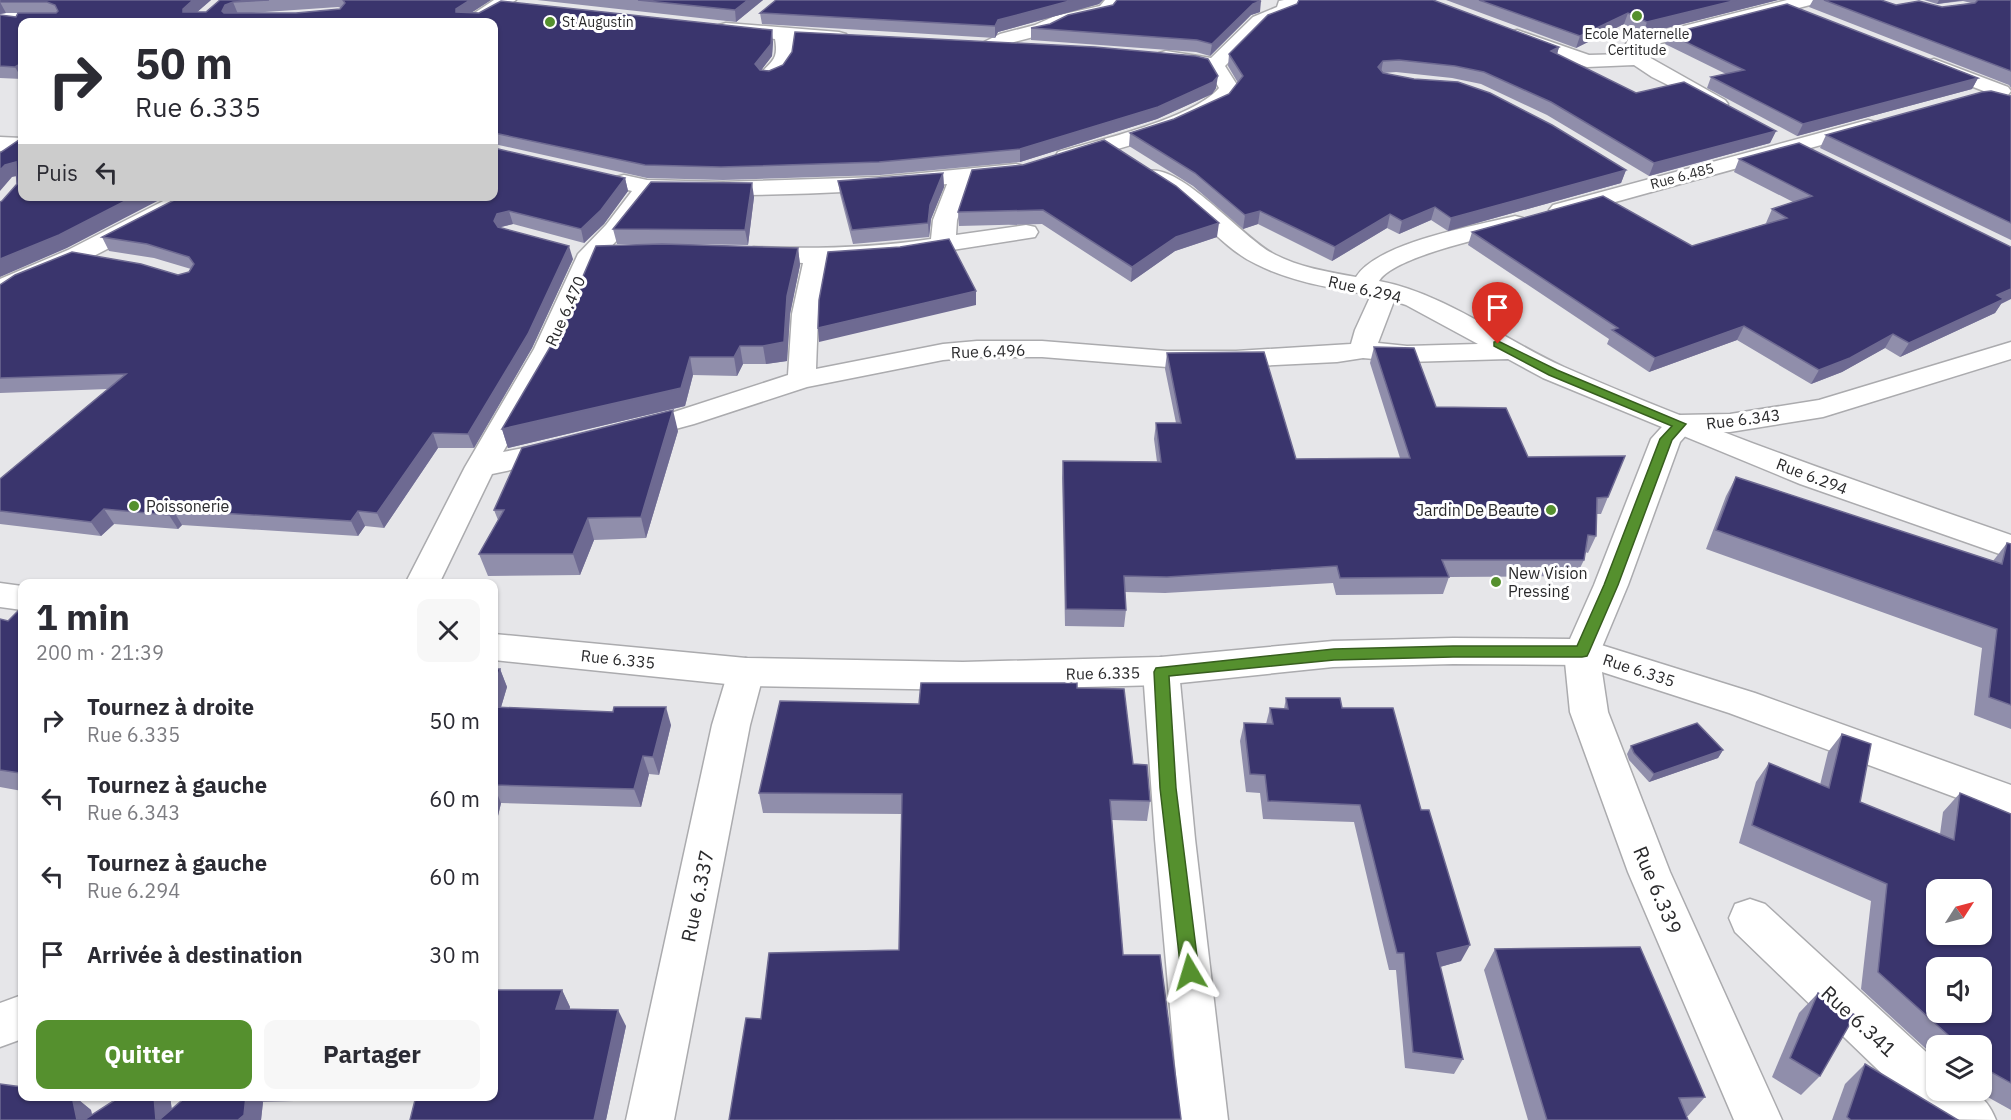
<!DOCTYPE html>
<html lang="fr">
<meta charset="utf-8">
<style>
:root{--surface:#fff;--page:#f7f7f7;--text:#2b2b33;--muted:#7c7c81;--accent:#55902e}
body{margin:0;font-family:"IBM Plex Sans",sans-serif;background:var(--page);color:var(--text);height:100vh;display:flex;flex-direction:column;font-size:22px;white-space:nowrap}
*{box-sizing:border-box;margin:0}
p{font-size:20px;color:var(--muted)}
.icon{flex:none;width:33px;height:33px;fill:none;stroke:currentColor;stroke-width:2;stroke-linecap:round;stroke-linejoin:round}
.map{position:relative;flex:1;overflow:hidden}
.sheet{position:absolute;left:18px;top:579px;width:480px;height:522px;display:flex;flex-direction:column;background:var(--surface);border-radius:12px;box-shadow:0 2px 4px #0004}
.sheet>*{flex:none}
.hud{position:absolute;left:18px;top:18px;width:480px;height:183px;border-radius:12px;box-shadow:0 2px 4px #0004;background:#fff;color:var(--text);overflow:hidden}
.needle{width:39px;rotate:54deg}
.fabs{position:absolute;left:1926px;top:879px;display:grid;gap:12px}
.fabs a{display:grid;place-items:center;width:66px;height:66px;border-radius:12px;background:var(--surface);box-shadow:0 2px 4px #0004;font-size:30px}
.pin{position:absolute;display:grid;place-items:center;width:51px;height:51px;color:#fff;margin:-62px -26px;border-radius:50% 50% 50% 0;rotate:-45deg;box-shadow:0 0 6px #0007}
.pin .icon{rotate:45deg}
.me{position:absolute;width:66px;margin:-33px;rotate:353deg;stroke-linejoin:round;filter:drop-shadow(0 0 4px #0008)}
.turn{display:flex;align-items:center;gap:21px;height:126px;padding:0 18px;font-size:27px}
.turn .icon{width:78px;height:78px;stroke-width:2.5}
.turn b{display:block;font-size:42px;line-height:51px}
.then{display:flex;align-items:center;height:57px;padding:0 18px;background:#0003;gap:12px;font-size:22px}
.round{display:grid;place-items:center;flex:none;width:63px;height:63px;border-radius:12px;background:var(--page)}
.headline{display:flex;align-items:center;justify-content:space-between;height:102px;padding:0 18px}
h1{font-size:36px;font-weight:800;line-height:45px}
.cta{display:flex;gap:12px;margin-top:auto;padding:12px 18px}
.cta a{flex:1;height:69px;border-radius:12px;background:var(--accent);color:#fff;font-size:24px;font-weight:800;line-height:69px;text-align:center}
.cta a+a{background:var(--page);color:var(--text)}
ul{padding:0;list-style:none}
li{display:flex;align-items:center;gap:18px;height:78px;padding:0 18px}
li div{flex:1}
li b{display:block;font-size:22px}
li em{font-style:normal}
.map>svg:first-child{display:block}
</style>
<div class="map">
<svg width="2011" height="1120" viewBox="0 0 2011 1120">
<rect width="100%" height="100%" fill="#e6e6e9"/>
<g fill="none" stroke-linecap="round" stroke-linejoin="round">
<defs>
<g id="minor">
<polygon points="25,0 47,0 44,4 0,28 0,14"/>
<polygon points="494,0 516,0 482,22 461,22"/>
<polygon points="1105,0 1123,0 1112,14 1067,24 1049,33 1014,42 998,50 984,50 981,46 984,42 1000,34 1035,25 1055,16 1100,6"/>
<path d="M1284 0H1323L1320 4 1297 8 1294 13 1265 25 1225 66 1239 88C1212 128 1120 147 1074 162L1066 164 1058 162 1055 157 1058 152C1099 140 1192 119 1219 88L1208 69 1159 61 1156 57 1159 53 1166 51 1211 58 1253 17 1277 7 1279 1Z"/>
<polygon points="1787,0 1817,0 1814,4 1645,47 1647,56 1725,100 1728,104 1725,108 1718,110 1652,77 1634,65 1587,67 1510,40 1508,36 1510,32 1517,30 1589,55 1627,54 1626,44 1628,40"/>
<path d="M726 23 839 32 846 34 848 38 846 42 839 44 794 40C798 58 784 86 762 80L759 76C771 60 779 61 775 39L719 33 717 29 719 25Z"/>
<polygon points="1934,59 2008,87 2011,91 2008,95 1994,95 1927,69 1924,65 1927,61"/>
<polygon points="1868,120 1875,122 1879,126 1875,130 1561,217 1553,215 1549,210 1553,205"/>
<path d="M1016 164 1024 166 1027 171 1024 176 970 182 957 220 956 235 1026 225 1035 227 1038 232 1035 237 901 258 828 263 818 314 816 369 943 344 977 341H1042L1167 351H1236L1351 344 1355 330 1371 295C1332 288 1291 282 1256 264 1226 250 1203 220 1178 200 1168 191 1152 187 1145 176L1148 171C1180 163 1242 237 1272 253 1297 267 1328 272 1356 277 1378 242 1475 226 1515 216L1523 218 1527 223 1523 228C1493 236 1394 256 1379 281 1444 293 1504 340 1564 367 1710 431 1861 483 2011 535V558L1800 484 1543 378 1508 359 1407 362 1363 358 1337 362 1236 367H1167L1042 357H977L943 360 807 387 694 424 631 441 621 438 616 432 621 426 674 412 788 375 792 314 803 263 745 259 742 254 745 249 754 247C813 249 872 248 931 239L933 220 947 184C849 194 751 197 653 194L622 235 601 257 562 349 503 452 560 441 571 443 575 450 571 457 492 474 439 584H405L465 467 534 349 578 254 606 225 632 191 616 187 613 182 616 177 624 175 647 180 723 182 880 177ZM1394 301 1406 305 1478 344 1407 346 1378 343Z"/>
<polygon points="173,196 203,196 200,201 86,260 0,296 0,279 68,250"/>
<polygon points="1582,639 1755,693 2011,785 2011,818 1729,713 1602,672 1608,712 1670,872 1782,1120 1734,1120 1628,872 1570,712 1564,652 1569,643"/>
<polygon points="1161,657 1174,661 1179,671 1195,839 1228,1120 1180,1120 1155,839 1143,671 1148,661"/>
<polygon points="746,658 759,662 764,672 750,725 674,1120 626,1120 712,725 728,672 733,662"/>
<path d="M1750 899 1765 904 1936 1061V1090C1968 1090 1983 1088 1996 1120L1929 1119 1735 932 1729 918 1735 904Z"/>
<polygon points="22,995 22,1039 0,1047 0,1003"/>
</g>
<g id="tertiary">
<polygon points="0,137 22,138 22,150 0,151"/>
<polygon points="2011,342 2011,359 1823,417 1730,432 1688,433 1680,442 1628,585 1600,652 1595,661 1582,665 1453,664 1333,667 1161,685 963,690 746,686 494,660 494,634 746,658 963,662 1161,657 1333,641 1453,638 1570,639 1594,585 1651,439 1670,418 1680,415 1730,414 1819,400"/>
<polygon points="0,583 22,586 22,610 0,607"/>
</g>
</defs>
<use href="#minor" stroke="#ababae" stroke-width="3"/>
<use href="#tertiary" stroke="#ababae" stroke-width="3"/>
<use href="#minor" fill="#fff" fill-rule="evenodd"/>
<use href="#tertiary" fill="#fff" fill-rule="evenodd"/>
</g>
<g fill="#908eab" fill-rule="evenodd">
<path d="M0 0H211L197 12H206L220 0H491L471 13 773 42 772 56 761 70 1216 88 1212 94 1157 119 1020 162 880 175 723 180 647 178 494 144V22H22V79L0 78V15L16 17 18 13H6L0 14ZM338 7 341 8 340 9 296 13H251Z"/>
<polygon points="537,0 763,0 736,22"/>
<polygon points="776,0 1103,0 1099,4 998,32 995,38 762,24 760,13"/>
<polygon points="1446,0 1778,0 1643,34 1624,24 1576,48"/>
<polygon points="1813,0 1881,0 1896,5 1942,7 1971,3 1963,1 1937,4 1924,0 2011,0 2011,88 2009,85 1809,7"/>
<polygon points="1297,4 1559,47 1557,54 1636,93 1776,131 1770,143 1649,176 1547,115 1481,84 1452,78 1396,72 1383,73 1626,170 1621,183 1448,231 1431,220 1399,234 1387,228 1332,261 1258,224 1243,229 1193,186 1129,146 1130,133 1174,119 1229,94 1238,83 1228,66 1229,54"/>
<polygon points="1113,5 1260,12 1251,15 1210,56 1196,52 1031,40 1031,28 1050,24"/>
<polygon points="1669,34 1978,78 1972,89 1797,136 1707,88 1711,77 1726,74 1665,44"/>
<polygon points="2011,96 2011,240 1820,148 1826,135"/>
<polygon points="1739,159 2009,247 2001,304 1995,313 1900,357 1885,348 1842,372 1811,384 1737,340 1649,372 1607,344 1609,339 1468,245 1472,232 1692,246 1768,223 1766,223 1772,209 1793,202 1734,172"/>
<polygon points="972,170 1217,237 1175,251 1131,282 1042,224 959,226 958,212"/>
<polygon points="943,173 944,187 931,219 929,237 853,244 840,194 838,181"/>
<polygon points="625,178 628,191 604,224 584,243 513,224 501,227 501,228 573,259 532,348 474,448 438,448 384,528 365,526 358,536 182,525 178,529 114,524 101,536 0,524 0,479 108,389 0,393 0,285 178,275 189,272 191,269 154,258 109,251 102,237 494,196"/>
<polygon points="754,197 748,245 681,244 798,248 800,265 790,314 787,361 766,364 743,364 737,376 693,375 685,406 508,448 502,429 652,244 617,244 613,229"/>
<polygon points="1374,347 1436,407 1528,457 1608,497 1601,514 1596,514 1596,536 1588,553 1585,552 1584,560 1576,576 1449,577 1443,594 1336,595 1333,583 1165,593 1125,592 1126,610 1124,627 1065,626 1062,478 1063,461 1157,462 1154,439 1156,423 1176,423 1165,369 1167,353 1296,459 1400,458 1370,363"/>
<polygon points="678,431 646,538 594,540 580,575 488,576 479,554 498,520 494,510"/>
<polygon points="1736,477 1993,561 2007,543 2011,544 2011,729 1974,715 1982,648 1706,549 1726,496"/>
<polygon points="22,607 22,791 0,787 0,619 8,621"/>
<polygon points="494,669 500,669 507,687 501,707 671,725 659,775 649,774 641,807 501,803 494,833"/>
<polygon points="1077,688 1133,764 1150,801 1147,821 1112,820 1123,955 1160,955 1181,1120 729,1120 761,1019 899,950 902,814 763,813 759,793 919,704"/>
<polygon points="1286,698 1342,708 1461,961 1440,967 1463,1059 1454,1074 1405,1068 1396,970 1389,970 1354,822 1263,819 1260,793 1246,792 1240,741 1244,723 1266,724 1270,708 1284,709"/>
<polygon points="1842,734 1860,802 1940,834 1943,812 1960,793 2011,814 2011,1110 1975,1090 1982,1090 1982,1046 1936,1046 1936,1058 1861,989 1871,901 1739,843 1756,782 1769,763 1820,785 1828,752"/>
<polygon points="1631,746 1723,750 1718,758 1649,782 1629,760 1627,754"/>
<polygon points="1495,949 1705,1097 1688,1116 1686,1116 1688,1120 1528,1120 1484,970"/>
<polygon points="562,990 570,1007 570,1009 626,1026 606,1120 410,1120 416,1097 263,1102 261,1120 0,1120 22,1096 74,1096 91,1110 92,1115 170,1096 172,1110 187,1096 494,1096"/>
<polygon points="1818,993 1820,1076 1801,1095 1772,1077 1799,1013"/>
<polygon points="1865,1064 1958,1120 1832,1120 1845,1084"/>
</g>
<g fill="#6e6a92">
<polygon points="193,0 211,0 188,20 183,12 183,9"/>
<polygon points="470,0 491,0 460,20 456,12 456,9"/>
<polygon points="748,0 763,0 736,22 735,10"/>
<polygon points="1073,0 1103,0 1099,4 998,32 995,38 995,26 998,20"/>
<polygon points="1737,0 1778,0 1643,34 1647,22"/>
<polygon points="1939,0 1964,0 1937,4"/>
<polygon points="1261,1 1260,12 1251,15 1210,56 1212,44 1253,4"/>
<polygon points="0,2 6,13 0,14"/>
<polygon points="233,2 238,14 227,22 222,11 225,5"/>
<polygon points="1628,13 1624,24 1576,48 1580,36"/>
<polygon points="772,30 773,42 772,56 757,76 755,64"/>
<polygon points="1559,47 1556,58 1551,51"/>
<polygon points="1383,61 1381,73 1378,67"/>
<polygon points="22,63 22,79 15,67"/>
<polygon points="1218,76 1216,88 1212,94 1157,119 1020,162 1020,149"/>
<polygon points="1978,78 1972,89 1797,136 1803,124"/>
<polygon points="1776,131 1770,143 1649,176 1654,163"/>
<polygon points="16,162 22,175 12,177 0,191 0,170 5,165"/>
<polygon points="1626,170 1621,183 1448,231 1451,218"/>
<polygon points="943,173 944,187 931,219 929,237 928,223 930,205"/>
<polygon points="625,178 628,191 604,224 584,243 581,229"/>
<polygon points="752,183 754,197 748,245 745,230"/>
<polygon points="135,196 167,196 67,248 0,277 0,259"/>
<polygon points="1435,207 1431,220 1399,234 1402,221"/>
<polygon points="509,211 513,224 501,227 498,234 494,221 497,214"/>
<polygon points="1260,211 1258,224 1243,229 1245,215"/>
<polygon points="1390,214 1387,228 1332,261 1335,247"/>
<polygon points="1219,223 1217,237 1175,251 1131,282 1132,267 1176,237"/>
<polygon points="569,246 573,259 532,348 474,448 468,434"/>
<polygon points="798,248 800,265 790,314 787,361 766,364 763,346 787,296"/>
<polygon points="2011,289 2011,299 2001,304 1995,313 1900,357 1909,343 1997,295"/>
<polygon points="976,291 976,305 819,342 818,328"/>
<polygon points="1744,326 1737,340 1649,372 1655,358"/>
<polygon points="1893,334 1885,348 1842,372 1811,384 1819,370"/>
<polygon points="740,346 743,364 737,376 734,357"/>
<polygon points="690,357 693,375 685,406 508,448 502,429"/>
<polygon points="673,410 678,431 646,538 641,517"/>
<polygon points="433,433 438,448 384,528 377,513"/>
<polygon points="104,509 114,524 101,536 91,522"/>
<polygon points="173,510 182,525 178,529 169,515"/>
<polygon points="358,511 365,526 358,536 351,521"/>
<polygon points="588,518 594,540 580,575 573,554"/>
<polygon points="500,669 507,687 496,724 494,719 494,689"/>
<polygon points="666,707 671,725 659,775 653,757"/>
<polygon points="1723,750 1718,758 1649,782 1654,774"/>
<polygon points="643,756 649,774 641,807 634,789"/>
<polygon points="494,786 501,803 494,833"/>
<polygon points="1470,945 1461,961 1429,970 1437,953"/>
<polygon points="562,990 570,1007 565,1026 556,1009"/>
<polygon points="618,1010 626,1026 606,1120 594,1120"/>
<polygon points="72,1096 74,1096 91,1110 93,1120 77,1120"/>
<polygon points="154,1096 170,1096 173,1120 156,1120"/>
<polygon points="246,1096 258,1096 263,1102 261,1120 238,1120"/>
</g>
<g fill="#3a356d" stroke="#6e6a92" stroke-width="1.5" fill-rule="evenodd">
<polygon points="0,0 193,0 183,9 183,12 206,12 220,0 269,0 233,2 225,5 222,11 224,13 296,13 340,9 345,3 343,0 470,0 456,9 456,12 479,13 501,1 772,30 771,44 755,64 760,70 769,71 783,65 792,52 795,32 1095,47 1196,56 1208,59 1218,76 1213,82 1158,107 1020,149 879,162 721,167 645,165 494,133 494,22 22,22 22,63 15,67 0,66 0,15 16,17 18,13 56,13 58,11 55,5 47,2 0,2"/>
<polygon points="638,0 748,0 735,10"/>
<polygon points="776,0 1073,0 998,20 995,26 760,13"/>
<polygon points="1117,0 1250,0 1261,1 1253,4 1212,44 1197,40 1031,28 1050,24 1068,15 1113,5"/>
<polygon points="1299,0 1433,0 1559,47 1551,51 1636,93 1684,82 1776,131 1654,163 1551,102 1484,72 1455,66 1399,60 1383,61 1378,67 1383,73 1414,79 1458,82 1490,93 1552,125 1626,170 1451,218 1435,207 1402,221 1390,214 1335,247 1260,211 1245,215 1195,173 1130,133 1174,119 1229,94 1243,76 1229,54 1268,15 1297,4"/>
<polygon points="1479,0 1737,0 1647,22 1628,13 1580,36"/>
<polygon points="1824,0 1881,0 1896,5 1919,1 1942,7 1975,3 1978,0 2011,0 2011,71"/>
<polygon points="1787,4 1978,78 1803,124 1711,77 1744,70 1669,34"/>
<polygon points="1991,91 2011,96 2011,223 1826,135 1982,92"/>
<polygon points="22,138 22,196 135,196 59,235 0,259 0,202 2,201 17,184 16,162 5,165 0,170 0,153"/>
<polygon points="1104,140 1176,186 1219,223 1176,237 1132,267 1043,210 958,212 972,170 1023,165"/>
<polygon points="1799,143 2011,247 2011,289 1997,295 2004,299 1909,343 1893,334 1850,358 1819,370 1744,326 1655,358 1612,330 1618,328 1472,232 1603,196 1692,246 1787,218 1772,209 1812,196 1739,159"/>
<polygon points="494,148 625,178 601,210 581,229 509,211 497,214 494,221 498,227 569,246 528,334 468,434 433,433 377,513 358,511 351,521 173,510 169,515 104,509 91,522 0,511 0,479 126,374 0,378 0,285 15,275 72,252 141,264 178,275 189,272 194,264 189,257 147,244 102,237 182,196 494,196"/>
<polygon points="943,173 930,205 928,223 852,230 838,181"/>
<polygon points="651,182 752,183 745,230 613,229"/>
<polygon points="949,239 976,291 818,328 819,300 828,252 900,247"/>
<polygon points="662,244 798,248 787,296 784,342 763,346 740,346 734,357 690,357 681,388 502,429 559,332 596,246"/>
<polygon points="1374,347 1414,348 1436,407 1506,408 1528,457 1625,456 1608,497 1597,498 1596,536 1588,535 1584,560 1442,560 1449,577 1340,578 1337,566 1167,577 1124,576 1126,610 1066,609 1063,461 1161,462 1156,423 1181,423 1167,353 1264,352 1296,459 1410,458"/>
<polygon points="673,410 641,517 588,518 573,554 479,554 504,510 494,510 522,448"/>
<polygon points="1736,477 2002,564 2007,543 2011,544 2011,705 1989,697 1997,629 1716,530"/>
<polygon points="22,607 22,772 20,773 0,770 0,619 8,621"/>
<polygon points="494,669 500,669 494,689"/>
<polygon points="921,683 1077,683 1077,688 1124,689 1133,764 1147,765 1150,801 1110,800 1123,955 1160,955 1181,1119 729,1120 746,1018 761,1019 769,953 899,950 902,794 759,793 780,701 919,704"/>
<polygon points="1286,698 1340,698 1342,708 1393,708 1421,810 1429,810 1470,945 1437,953 1463,1059 1413,1052 1404,953 1397,953 1360,805 1268,801 1265,775 1250,774 1244,723 1273,724 1270,708 1288,709"/>
<polygon points="494,707 613,712 614,707 666,707 653,757 643,756 634,789 494,785"/>
<polygon points="1697,723 1723,750 1654,774 1634,753 1631,746"/>
<path d="M1842 734 1871 744 1860 802 1954 840 1960 793 2011 814V1083L1982 1067V1046H1957V1043L1878 972 1887 884 1752 825 1769 763 1829 788ZM1936 890H1982V934H1936ZM1936 968H1982V1012H1936Z"/>
<polygon points="1640,947 1705,1097 1679,1098 1688,1120 1547,1120 1495,949"/>
<polygon points="494,990 562,990 556,1009 618,1010 594,1120 410,1120 416,1096 494,1096"/>
<polygon points="1818,993 1855,1015 1820,1076 1790,1058"/>
<polygon points="1865,1064 1958,1120 1851,1120 1847,1117"/>
<polygon points="0,1084 22,1087 22,1096 72,1096 77,1120 0,1120"/>
<polygon points="121,1096 154,1096 156,1120 84,1120"/>
<polygon points="187,1096 246,1096 244,1115 238,1120 159,1120"/>
</g>
<polygon fill="#55902e" stroke="#375e1e" stroke-width="1.5" points="1498,341 1557,370 1686,424 1672,440 1618,585 1589,652 1587,656 1582,657 1453,657 1334,660 1169,676 1176,788 1199,972 1196,978 1190,981 1183,978 1181,972 1160,788 1154,672 1156,668 1334,649 1453,646 1577,646 1604,585 1660,439 1672,426 1549,375 1494,346 1494,342"/>
<g fill="#55902e" stroke="#fff" stroke-width="2">
<circle cx="1637" cy="16" r="6"/>
<circle cx="550" cy="22" r="6"/>
<circle cx="134" cy="506" r="6"/>
<circle cx="1551" cy="510" r="6"/>
<circle cx="1496" cy="582" r="6"/>
</g>
<g text-anchor="middle" dominant-baseline="central" stroke-width="6" stroke-linejoin="round" paint-order="stroke">
<g font-size="14" fill="#2a2a2c" stroke="#fff" text-anchor="start">
<text x="562" y="22">St Augustin</text>
<text x="1637" y="34" text-anchor="middle">Ecole Maternelle<tspan x="1637" dy="16">Certitude</tspan></text>
</g>
<g font-size="14" fill="#2a2a2c" stroke="#fff">
<text transform="translate(1682 176) rotate(-15)">Rue 6.485</text>
</g>
<g font-size="16" fill="#2a2a2c" stroke="#fff">
<text transform="translate(1365 289) rotate(13)">Rue 6.294</text>
<text transform="translate(565 311) rotate(-66)">Rue 6.470</text>
<text transform="translate(988 351) rotate(-2)">Rue 6.496</text>
<text transform="translate(1743 419) rotate(-7)">Rue 6.343</text>
<text transform="translate(1812 476) rotate(21)">Rue 6.294</text>
<text transform="translate(618 659) rotate(6)">Rue 6.335</text>
<text transform="translate(1639 670) rotate(18)">Rue 6.335</text>
<text transform="translate(1103 673) rotate(-1)">Rue 6.335</text>
</g>
<g font-size="16" fill="#2a2a2c" stroke="#fff" text-anchor="start">
<text x="146" y="506">Poissonerie</text>
<text x="1539" y="510" text-anchor="end">Jardin De Beaute</text>
<text x="1508" y="573">New Vision<tspan x="1508" dy="18">Pressing</tspan></text>
</g>
<g font-size="20" fill="#2a2a2c" stroke="#fff">
<text transform="translate(1658 890) rotate(67)">Rue 6.339</text>
<text transform="translate(697 896) rotate(-78)">Rue 6.337</text>
<text transform="translate(1859 1021) rotate(43)">Rue 6.341</text>
</g>
</g>
</svg>
<div class="fabs">
<a><svg class="needle" viewBox="-14 -14 28 28"><path d="M0-13l5 13h-10z" fill="#e53935"/><path d="M0 13l5-13h-10z" fill="#7c7c81"/></svg></a>
<a><svg class="icon" aria-label="sound" viewBox="0 0 24 24"><path d="M4 9h4l5-4v14l-5-4H4zM17 9q2 3 0 6"/></svg></a>
<a><svg class="icon" aria-label="layers" viewBox="0 0 24 24"><path d="M12 4l9 5-9 5-9-5zM3 14l9 5 9-5"/></svg></a>
</div>
<div class="pin" style="left:1498px;top:344px;background:#d93025"><svg class="icon" aria-label="arrive" viewBox="0 0 24 24"><path d="M6 21V4h12l-3 4 3 4H6"/></svg></div>
<svg class="me" style="left:1190px;top:972px" viewBox="-20 -20 40 40"><path d="M0-17L14 15 0 8-14 15z" fill="#55902e" stroke="#fff" stroke-width="4"/></svg>
<div class="hud">
<div class="turn"><svg class="icon" aria-label="right" viewBox="0 0 24 24"><path d="M7 20v-9h11M14 6l5 5-5 5"/></svg><div><b>50 m</b>Rue 6.335</div></div>
<div class="then">Puis<svg class="icon" aria-label="left" viewBox="0 0 24 24"><path d="M17 20v-9H6M10 6l-5 5 5 5"/></svg></div>
</div>
<section class="sheet">
<div class="headline"><div><h1>1 min</h1><p>200 m · 21:39</p></div><a class="round"><svg class="icon" aria-label="close" viewBox="0 0 24 24"><path d="M6 6l12 12M18 6L6 18"/></svg></a></div>
<ul>
<li><svg class="icon" aria-label="right" viewBox="0 0 24 24"><path d="M7 20v-9h11M14 6l5 5-5 5"/></svg><div><b>Tournez à droite</b><p>Rue 6.335</p></div><em>50 m</em></li>
<li><svg class="icon" aria-label="left" viewBox="0 0 24 24"><path d="M17 20v-9H6M10 6l-5 5 5 5"/></svg><div><b>Tournez à gauche</b><p>Rue 6.343</p></div><em>60 m</em></li>
<li><svg class="icon" aria-label="left" viewBox="0 0 24 24"><path d="M17 20v-9H6M10 6l-5 5 5 5"/></svg><div><b>Tournez à gauche</b><p>Rue 6.294</p></div><em>60 m</em></li>
<li><svg class="icon" aria-label="arrive" viewBox="0 0 24 24"><path d="M6 21V4h12l-3 4 3 4H6"/></svg><div><b>Arrivée à destination</b></div><em>30 m</em></li>
</ul>
<div class="cta"><a>Quitter</a><a>Partager</a></div>
</section>
</div>
